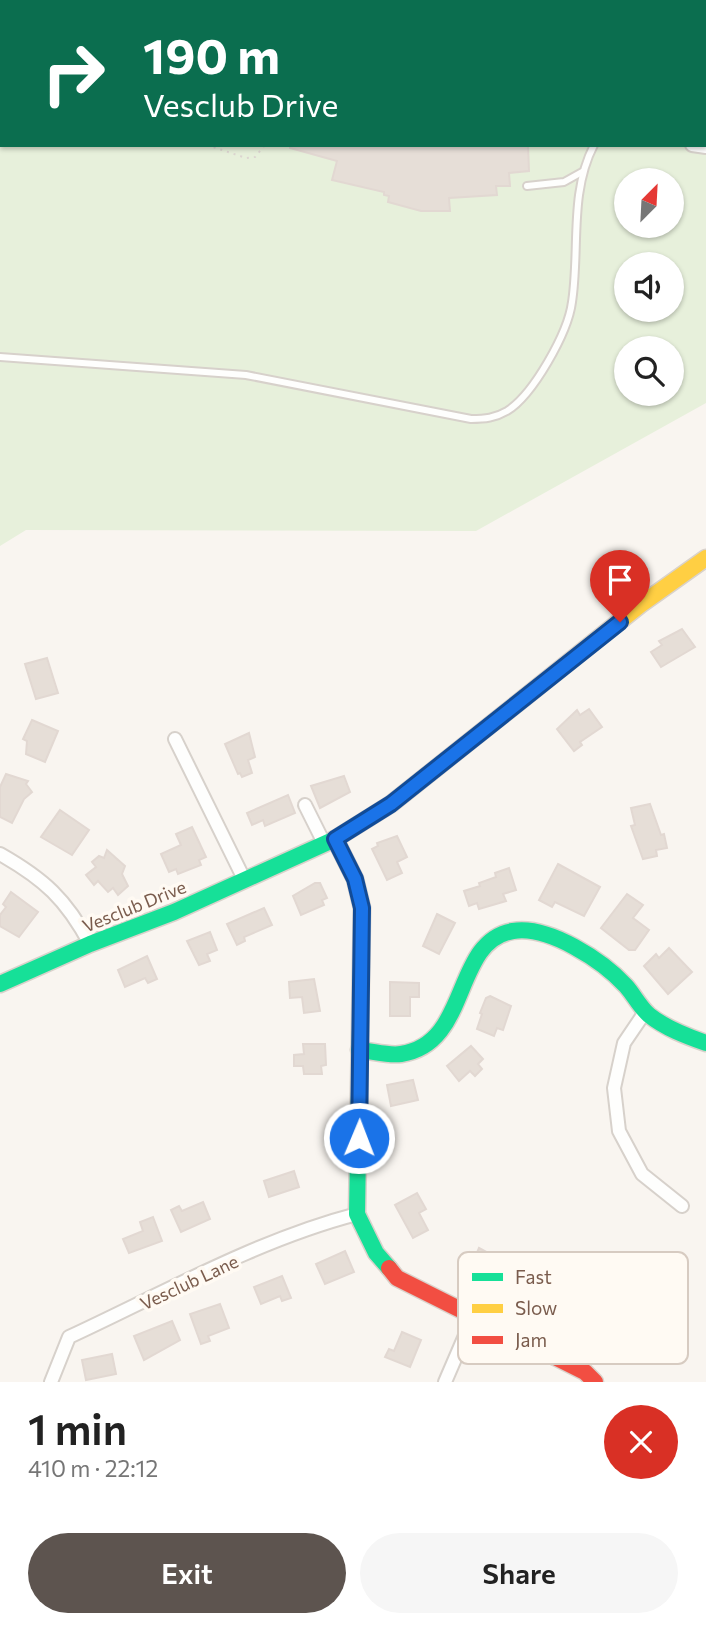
<!DOCTYPE html>
<meta charset="utf-8">
<style>
:root{--surface:#fff;--page:#f6f6f6;--text:#222;--muted:#767676;--accent:#5d544f}
body{margin:0;font-family:Commissioner,sans-serif;background:var(--page);color:var(--text);height:100vh;display:flex;flex-direction:column;font-size:26px;white-space:nowrap}
*{box-sizing:border-box;margin:0}
p{font-size:23px;color:var(--muted)}
.icon{flex:none;width:38px;height:38px;fill:none;stroke:currentColor;stroke-width:2;stroke-linecap:round;stroke-linejoin:round}
.map{position:relative;height:1382px;overflow:hidden}
.details{display:flex;flex-direction:column;background:var(--surface);flex:1}
.details>*{flex:none}
.hud{position:absolute;left:0px;top:0px;width:707px;height:147px;box-shadow:0 2px 5px #0004;background:#0b6e4f;color:#fff;overflow:hidden}
.needle{width:46px;rotate:24deg}
.fabs{position:absolute;left:614px;top:168px;display:grid;gap:14px}
.fabs a{display:grid;place-items:center;width:70px;height:70px;border-radius:50%;background:var(--surface);box-shadow:0 2px 5px #0004;font-size:35px}
.pin{position:absolute;display:grid;place-items:center;width:60px;height:60px;color:#fff;margin:-72px -30px;border-radius:50% 50% 50% 0;rotate:-45deg;box-shadow:0 0 7px #0007}
.pin .icon{rotate:45deg}
.me{position:absolute;width:77px;margin:-38px;rotate:1deg;stroke-linejoin:round;filter:drop-shadow(0 0 5px #0008)}
.turn{display:flex;align-items:center;gap:24px;height:147px;padding:0 28px;font-size:32px}
.turn .icon{width:91px;height:91px;stroke-width:2.5}
.turn b{display:block;font-size:49px;line-height:60px}
.round{display:grid;place-items:center;flex:none;width:74px;height:74px;border-radius:37px;background:var(--page)}
.head{display:flex;align-items:center;justify-content:space-between;height:119px;padding:0 28px}
h1{font-size:42px;font-weight:600;line-height:52px}
.cta{display:flex;gap:14px;margin-top:auto;padding:14px 28px}
.cta a{flex:1;height:80px;border-radius:42px;background:var(--accent);color:#fff;font-size:28px;font-weight:600;line-height:80px;text-align:center}
.cta a+a{background:var(--page);color:var(--text)}
.map>svg:first-child{display:block}
</style>
<div class="map">
<svg width="706" height="1382" viewBox="0 0 706 1382">
<rect width="100%" height="100%" fill="#f9f5f0"/>
<path fill="#e7f0db" fill-rule="evenodd" d="M0 0H706V403L476 531 26 530 0 546ZM2 2H705V145H2ZM626 180H672V226H626ZM626 264H672V310H626ZM626 348H672V394H626Z"/>
<g fill="#e6ded7" stroke="#e2d8d2" stroke-width="2">
<polygon points="290,145 528,145 529,171 509,173 510,186 496,186 497,195 449,198 450,211 421,211 388,202 389,196 384,195 384,192 332,180 337,161 290,148"/>
<polygon points="682,629 695,647 661,667 651,652 662,645 659,641"/>
<polygon points="47,658 58,693 36,699 25,664"/>
<polygon points="589,709 602,727 580,742 582,745 574,751 557,729 577,710 580,715"/>
<polygon points="32,720 58,731 45,762 26,754 27,741 23,739"/>
<polygon points="249,733 255,757 248,760 252,773 242,777 240,773 238,774 225,744"/>
<polygon points="6,774 28,781 26,784 32,792 24,799 12,823 0,817 0,787"/>
<polygon points="344,776 350,792 320,808 311,786"/>
<polygon points="288,795 295,813 265,826 263,820 252,825 247,813"/>
<polygon points="650,804 661,835 664,834 667,848 656,850 657,856 643,859 631,826 635,825 631,808"/>
<polygon points="60,810 89,830 72,855 41,837"/>
<polygon points="192,827 206,857 199,860 201,865 178,874 176,869 169,872 161,854 181,845 176,834"/>
<polygon points="397,836 407,857 397,862 402,873 387,880 372,849 378,846 377,843"/>
<polygon points="107,850 125,866 122,874 128,886 118,895 113,888 108,892 98,881 94,885 86,875 96,867 92,862 99,856 104,858"/>
<polygon points="558,864 600,887 584,916 555,902 552,907 539,900"/>
<polygon points="509,868 516,890 503,894 506,901 479,909 477,903 469,906 464,891 480,886 479,883 496,877 495,873"/>
<polygon points="315,883 320,883 327,898 322,900 324,905 301,915 293,896"/>
<polygon points="11,892 38,912 19,937 0,926 0,915 6,907 3,904"/>
<polygon points="627,894 643,905 633,918 649,930 635,950 629,950 601,928"/>
<polygon points="264,908 272,925 244,937 245,941 237,945 227,924"/>
<polygon points="437,914 455,923 439,954 423,946"/>
<polygon points="210,932 217,950 207,954 210,961 199,965 187,941"/>
<polygon points="669,948 692,972 668,994 644,966 656,954 659,958"/>
<polygon points="147,956 157,979 148,983 145,978 125,987 118,970"/>
<polygon points="314,979 320,1011 304,1013 302,997 290,998 289,982"/>
<polygon points="390,982 419,983 419,997 410,997 410,1016 390,1016"/>
<polygon points="490,996 511,1006 503,1030 497,1028 494,1036 477,1029 482,1014 480,1013 486,998"/>
<polygon points="303,1044 325,1044 326,1065 321,1066 322,1074 304,1074 303,1066 294,1066 294,1055 304,1054"/>
<polygon points="471,1046 483,1059 478,1064 482,1069 475,1076 470,1071 459,1081 447,1066"/>
<polygon points="413,1080 418,1100 391,1106 387,1085"/>
<polygon points="294,1171 299,1187 269,1197 264,1181"/>
<polygon points="417,1193 426,1209 419,1213 428,1230 413,1238 395,1205"/>
<polygon points="203,1202 210,1219 181,1232 171,1210 179,1206 182,1211"/>
<polygon points="153,1217 162,1241 129,1253 123,1239 143,1231 140,1222"/>
<polygon points="479,1248 501,1260 491,1278 473,1270 471,1275 459,1268 470,1252 476,1255"/>
<polygon points="345,1251 354,1272 325,1284 316,1264"/>
<polygon points="282,1276 291,1298 282,1301 280,1296 261,1304 254,1287"/>
<polygon points="220,1304 229,1328 208,1336 210,1341 201,1344 190,1314"/>
<polygon points="172,1321 180,1340 144,1360 134,1336"/>
<polygon points="402,1332 421,1340 410,1367 385,1357 389,1349 394,1351"/>
<polygon points="112,1354 116,1374 86,1380 82,1360"/>
</g>
<g fill="none" stroke-linecap="round" stroke-linejoin="round">
<defs>
<g id="lane">
<polyline points="536,2 539,0"/>
<polyline points="593,2 600,0"/>
<polyline points="651,2 652,0"/>
<polyline points="705,52 706,52"/>
<polyline points="705,72 706,72"/>
<polyline points="705,100 706,100"/>
<polyline points="527,186 564,182 582,172"/>
<path d="M0 357 246 375 471 419C485 419 495 418 507 411 533 395 568 333 572 302 580 250 569 193 594 145"/>
</g>
<g id="street">
<polyline points="692,145 706,147"/>
<polyline points="175,739 244,879"/>
<polyline points="305,805 324,843"/>
<path d="M0 854C44 879 66 899 90 944"/>
<polyline points="645,1012 624,1043 614,1088 619,1131 642,1174 682,1206"/>
<path d="M51 1382 69 1337C162 1294 257 1240 357 1214"/>
<polyline points="445,1382 473,1317"/>
</g>
<g id="fast">
<polyline points="335,839 355,879 362,908 357,1214 376,1253 389,1268"/>
<polyline points="0,984 90,944 174,912 335,839 391,804 524,698"/>
<path d="M359 1050C373 1051 388 1056 401 1054 471 1044 452 941 513 931 549 925 603 961 626 986 634 995 639 1006 649 1015 665 1028 686 1036 706 1043"/>
</g>
<polyline id="slow" points="524,698 640,605 706,558"/>
<polyline id="jam" points="389,1268 397,1278 585,1372 595,1382"/>
</defs>
<use href="#lane" stroke="#d7d1cb" stroke-width="10"/>
<use href="#street" stroke="#d7d1cb" stroke-width="16"/>
<use href="#fast" stroke="#d9d2cb" stroke-width="19"/>
<use href="#slow" stroke="#d9d2cb" stroke-width="19"/>
<use href="#jam" stroke="#d9d2cb" stroke-width="19"/>
<g stroke="#dcd5d0" stroke-width="2" stroke-dasharray="2 5" stroke-linecap="butt">
<polyline points="0,130 2,130"/>
<polyline points="207,145 246,158 255,157 265,145"/>
</g>
<use href="#lane" stroke="#fefefd" stroke-width="6"/>
<use href="#street" stroke="#fefefd" stroke-width="12"/>
<use href="#fast" stroke="#16e098" stroke-width="16"/>
<use href="#slow" stroke="#ffcf43" stroke-width="16"/>
<use href="#jam" stroke="#f24e42" stroke-width="16"/>
</g>
<g fill="none" stroke-linecap="round" stroke-linejoin="round">
<defs>
<polyline id="route" points="359,1138 362,908 355,879 335,839 391,804 620,622"/>
</defs>
<use href="#route" stroke="#114b97" stroke-width="18"/>
<use href="#route" stroke="#1a73e8" stroke-width="12"/>
</g>
<g text-anchor="middle" dominant-baseline="central" stroke-width="7" stroke-linejoin="round" paint-order="stroke">
<g font-size="18" fill="#7a5c4d" stroke="#fffaf3">
<text transform="translate(134 906) rotate(-22)">Vesclub Drive</text>
<text transform="translate(189 1282) rotate(-25)">Vesclub Lane</text>
</g>
</g>
<rect x="458" y="1252" width="230" height="112" rx="10" fill="#fffaf3" stroke="#d7cbc1" stroke-width="2"/>
<rect x="472" y="1273" width="31" height="8" fill="#16e098"/>
<rect x="472" y="1304" width="31" height="9" fill="#ffcf43"/>
<rect x="472" y="1336" width="31" height="8" fill="#f24e42"/>
<g font-size="19" fill="#7a5c4d">
<text x="515" y="1284">Fast</text>
<text x="515" y="1315">Slow</text>
<text x="515" y="1347">Jam</text>
</g>
</svg>
<div class="fabs">
<a><svg class="needle" viewBox="-14 -14 28 28"><path d="M0-13l5 13h-10z" fill="#e53935"/><path d="M0 13l5-13h-10z" fill="#767676"/></svg></a>
<a><svg class="icon" aria-label="sound" viewBox="0 0 24 24"><path d="M4 9h4l5-4v14l-5-4H4zM17 9q2 3 0 6"/></svg></a>
<a><svg class="icon" aria-label="search" viewBox="0 0 24 24"><circle cx="10" cy="10" r="6"/><path d="M15 15l6 6"/></svg></a>
</div>
<div class="pin" style="left:620px;top:622px;background:#d93025"><svg class="icon" aria-label="arrive" viewBox="0 0 24 24"><path d="M6 21V4h12l-3 4 3 4H6"/></svg></div>
<svg class="me" style="left:359px;top:1138px" viewBox="-20 -20 40 40"><circle r="17" fill="#1a73e8" stroke="#fff" stroke-width="3"/><path d="M0-11L8 9 0 5-8 9z" fill="#fff"/></svg>
<div class="hud">
<div class="turn"><svg class="icon" aria-label="right" viewBox="0 0 24 24"><path d="M7 20v-9h11M14 6l5 5-5 5"/></svg><div><b>190 m</b>Vesclub Drive</div></div>
</div>
</div>
<section class="details">
<div class="head"><div><h1>1 min</h1><p>410 m · 22:12</p></div><a class="round" style="background:#d93025;color:#fff"><svg class="icon" aria-label="close" viewBox="0 0 24 24"><path d="M6 6l12 12M18 6L6 18"/></svg></a></div>
<div class="cta"><a>Exit</a><a>Share</a></div>
</section>
